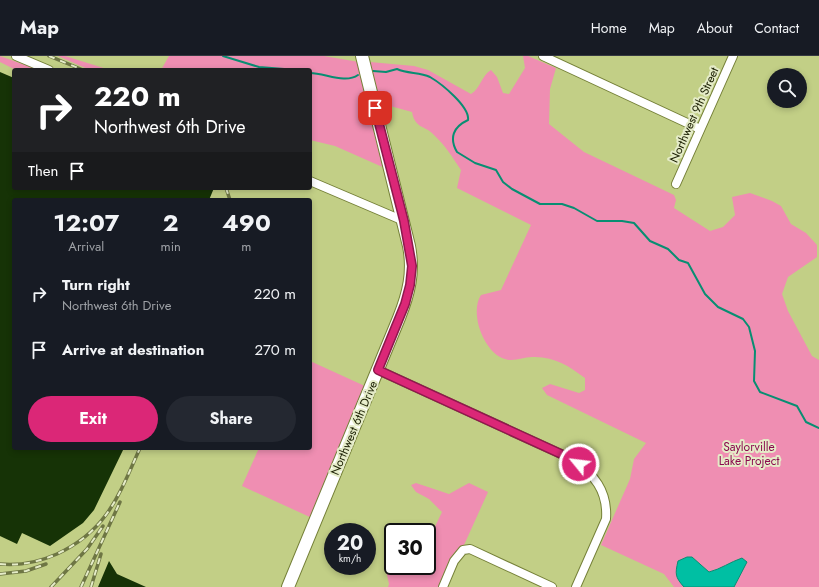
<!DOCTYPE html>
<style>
:root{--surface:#171b24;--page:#242831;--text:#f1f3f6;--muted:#9ea1a6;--line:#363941;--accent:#db2777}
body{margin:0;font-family:Jost,sans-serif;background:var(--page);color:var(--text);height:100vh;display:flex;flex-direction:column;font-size:15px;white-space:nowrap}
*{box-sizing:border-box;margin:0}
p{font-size:13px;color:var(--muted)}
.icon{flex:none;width:22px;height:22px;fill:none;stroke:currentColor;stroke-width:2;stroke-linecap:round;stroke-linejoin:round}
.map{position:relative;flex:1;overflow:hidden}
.sheet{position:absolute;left:12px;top:142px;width:300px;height:252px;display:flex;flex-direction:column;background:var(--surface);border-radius:4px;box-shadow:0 2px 6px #0003}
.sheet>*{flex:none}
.guide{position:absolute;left:12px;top:12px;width:300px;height:122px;border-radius:4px;box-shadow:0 2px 6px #0003;background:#202124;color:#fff;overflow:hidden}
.tools{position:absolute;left:767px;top:12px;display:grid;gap:8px}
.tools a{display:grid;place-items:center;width:40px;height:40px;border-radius:50%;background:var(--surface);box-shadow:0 2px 6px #0003;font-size:20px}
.speed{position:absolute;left:324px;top:467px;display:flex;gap:8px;font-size:20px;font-weight:700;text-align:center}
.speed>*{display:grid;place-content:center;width:52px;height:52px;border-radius:50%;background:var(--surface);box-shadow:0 2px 6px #0003;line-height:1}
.speed small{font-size:10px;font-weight:400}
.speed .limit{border:2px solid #111;border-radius:6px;background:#fff;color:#111}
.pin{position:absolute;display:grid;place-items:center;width:34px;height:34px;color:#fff;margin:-17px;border-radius:8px;box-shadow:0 2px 6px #0006}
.me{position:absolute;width:44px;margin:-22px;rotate:299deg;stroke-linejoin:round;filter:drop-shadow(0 0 3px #0008)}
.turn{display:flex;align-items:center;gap:14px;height:84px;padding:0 16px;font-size:18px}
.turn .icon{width:52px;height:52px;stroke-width:2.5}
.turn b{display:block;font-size:28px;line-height:34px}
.then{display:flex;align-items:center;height:38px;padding:0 16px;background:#0003;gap:8px;font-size:15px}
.eta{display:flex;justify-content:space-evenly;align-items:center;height:68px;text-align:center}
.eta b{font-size:24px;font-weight:700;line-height:28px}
.primary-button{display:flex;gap:8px;margin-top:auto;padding:8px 16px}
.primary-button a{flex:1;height:46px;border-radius:24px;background:var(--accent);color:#fff;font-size:16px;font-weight:700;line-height:46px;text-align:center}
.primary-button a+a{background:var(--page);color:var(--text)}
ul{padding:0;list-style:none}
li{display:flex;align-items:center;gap:12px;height:56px;padding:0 16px}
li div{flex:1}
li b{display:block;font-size:15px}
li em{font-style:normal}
header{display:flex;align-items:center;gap:24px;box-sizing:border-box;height:56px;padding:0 20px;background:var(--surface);border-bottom:1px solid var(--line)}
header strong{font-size:19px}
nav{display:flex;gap:22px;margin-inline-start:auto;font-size:14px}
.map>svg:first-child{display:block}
</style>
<header>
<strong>Map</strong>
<nav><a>Home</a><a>Map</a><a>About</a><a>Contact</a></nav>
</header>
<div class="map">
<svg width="819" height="531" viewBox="0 0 819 531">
<rect width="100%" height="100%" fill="#c2cf86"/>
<g fill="#ef8eb2">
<polygon points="0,0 39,14 16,14 0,6"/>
<polygon points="58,0 65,0 110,14 90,14"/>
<polygon points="169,0 324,0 359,6 387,113 335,90 310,84 310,14 161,14"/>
<path d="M523 0H528L556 12 550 33 549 68 584 96 674 139 676 144 674 152 710 175 723 171 735 159 732 141 750 137 772 145 781 150 791 168 806 177 817 189V201L788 221 782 238 788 255 812 300 819 304V531H674L664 518 601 489 630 423 634 403 646 387 547 339 542 332 550 328 579 337 585 334V322C569 310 554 300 532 301 523 301 514 306 505 303 484 297 469 257 481 239L501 234 531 169 457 132 461 114C453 102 445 89 434 79 425 69 415 73 412 56L379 47 370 6 414 10 428 14 471 38C481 32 481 20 491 14L497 21 503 37 509 38 525 12Z"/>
<polygon points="310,305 367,331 312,462 242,430 259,392 310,392"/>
<polygon points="416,427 449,438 469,427 488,436 445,531 388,531 389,528 385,510 389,500 393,500 393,510 427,510 427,484 431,479 442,456 429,443 416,436 411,429"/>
</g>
<path fill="#00bfa3" stroke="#088e72" d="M687 501H692L709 516C721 513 730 506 742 502L747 506 734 531H684C675 521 675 518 678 505Z"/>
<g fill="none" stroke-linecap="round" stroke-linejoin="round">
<g stroke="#088e72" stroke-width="2">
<polyline points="223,0 259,11 297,14"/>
<path d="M373 15 386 16 397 13C408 18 419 16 430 21 442 28 470 51 468 64 453 71 449 82 457 96L475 107 496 114 503 126 512 133 540 148H562L574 152 597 165H622L634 167 650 185 668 193 679 204 688 207 705 238 718 251 743 263 749 271 755 295 754 325 760 336 797 350 806 366 819 372"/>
<path d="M310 17C325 17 345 28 358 19"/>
</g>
</g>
<g fill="#163306">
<polygon points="0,16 14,22 14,132 214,132 209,144 14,144 14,392 124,392 94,454 83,467 50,490 22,477 17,488 0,480"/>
<polygon points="109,505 117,518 146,531 98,531"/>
</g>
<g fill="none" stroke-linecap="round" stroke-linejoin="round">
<defs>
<g id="minor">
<polyline points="16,0 49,14"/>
<polyline points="543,0 700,73"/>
<polyline points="310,125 404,165"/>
<polyline points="676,128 733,0"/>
<path d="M378 314 572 403C594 418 608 435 606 463L576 531"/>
<polyline points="443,531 454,505 463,494 470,493 552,531"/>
</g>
<path id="secondary" d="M288 531 399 262C409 237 414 216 409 190L362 0"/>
</defs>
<use href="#minor" stroke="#758038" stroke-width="10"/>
<use href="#secondary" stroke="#758038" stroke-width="14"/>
<use href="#minor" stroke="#fff" stroke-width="8"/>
<use href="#secondary" stroke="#fff" stroke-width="12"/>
<defs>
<g id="rail">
<polyline points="49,0 83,14"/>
<polyline points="226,132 230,144"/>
<path d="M0 508C20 510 39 506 57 498 107 475 119 439 140 392"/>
<polyline points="0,518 26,515 46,508"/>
<polyline points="51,531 87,493 103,470"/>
<polyline points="81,531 120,446"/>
<polyline points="91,531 101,498"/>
</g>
</defs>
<use href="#rail" stroke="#6e7644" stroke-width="3.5"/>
<use href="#rail" stroke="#e5ecc8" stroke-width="2" stroke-dasharray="6" stroke-linecap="butt"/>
</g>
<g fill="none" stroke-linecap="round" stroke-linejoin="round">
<defs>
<polyline id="route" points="375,52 404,165 412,210 410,229 405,248 378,314 572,403 579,408"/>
</defs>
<use href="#route" stroke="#8e194d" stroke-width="10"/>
<use href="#route" stroke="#db2777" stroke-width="7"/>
</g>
<g text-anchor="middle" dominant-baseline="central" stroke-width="4" stroke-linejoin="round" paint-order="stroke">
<g font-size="12" fill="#191d01" stroke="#e5ecc8">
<text transform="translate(694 59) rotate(-66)">Northwest 9th Street</text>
<text transform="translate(354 372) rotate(-67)">Northwest 6th Drive</text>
</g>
<g font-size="12" fill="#8a0a4e" stroke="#e5ecc8">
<text x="749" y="391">Saylorville<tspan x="749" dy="14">Lake Project</tspan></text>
</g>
</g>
</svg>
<div class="tools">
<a><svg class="icon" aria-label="search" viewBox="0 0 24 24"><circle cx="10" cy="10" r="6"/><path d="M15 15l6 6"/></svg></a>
</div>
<div class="speed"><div>20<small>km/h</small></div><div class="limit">30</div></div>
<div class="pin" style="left:375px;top:52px;background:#d93025"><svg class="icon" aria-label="arrive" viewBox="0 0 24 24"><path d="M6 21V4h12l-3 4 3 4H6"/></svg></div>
<svg class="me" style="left:579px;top:408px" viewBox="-20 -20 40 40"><circle r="17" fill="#db2777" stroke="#fff" stroke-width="3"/><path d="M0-11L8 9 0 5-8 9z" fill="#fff"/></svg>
<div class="guide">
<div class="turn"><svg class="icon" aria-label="right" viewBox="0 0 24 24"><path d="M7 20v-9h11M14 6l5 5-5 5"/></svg><div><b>220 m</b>Northwest 6th Drive</div></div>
<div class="then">Then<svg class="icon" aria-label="arrive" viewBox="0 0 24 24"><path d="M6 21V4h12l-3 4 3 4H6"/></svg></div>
</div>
<section class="sheet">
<div class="eta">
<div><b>12:07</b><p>Arrival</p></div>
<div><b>2</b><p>min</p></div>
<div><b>490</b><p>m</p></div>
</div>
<ul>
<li><svg class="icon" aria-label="right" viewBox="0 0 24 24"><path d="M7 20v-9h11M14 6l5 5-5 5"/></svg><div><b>Turn right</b><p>Northwest 6th Drive</p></div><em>220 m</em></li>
<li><svg class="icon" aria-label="arrive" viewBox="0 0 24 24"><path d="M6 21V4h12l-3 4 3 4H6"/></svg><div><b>Arrive at destination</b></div><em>270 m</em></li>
</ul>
<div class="primary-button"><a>Exit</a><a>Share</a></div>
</section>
</div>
